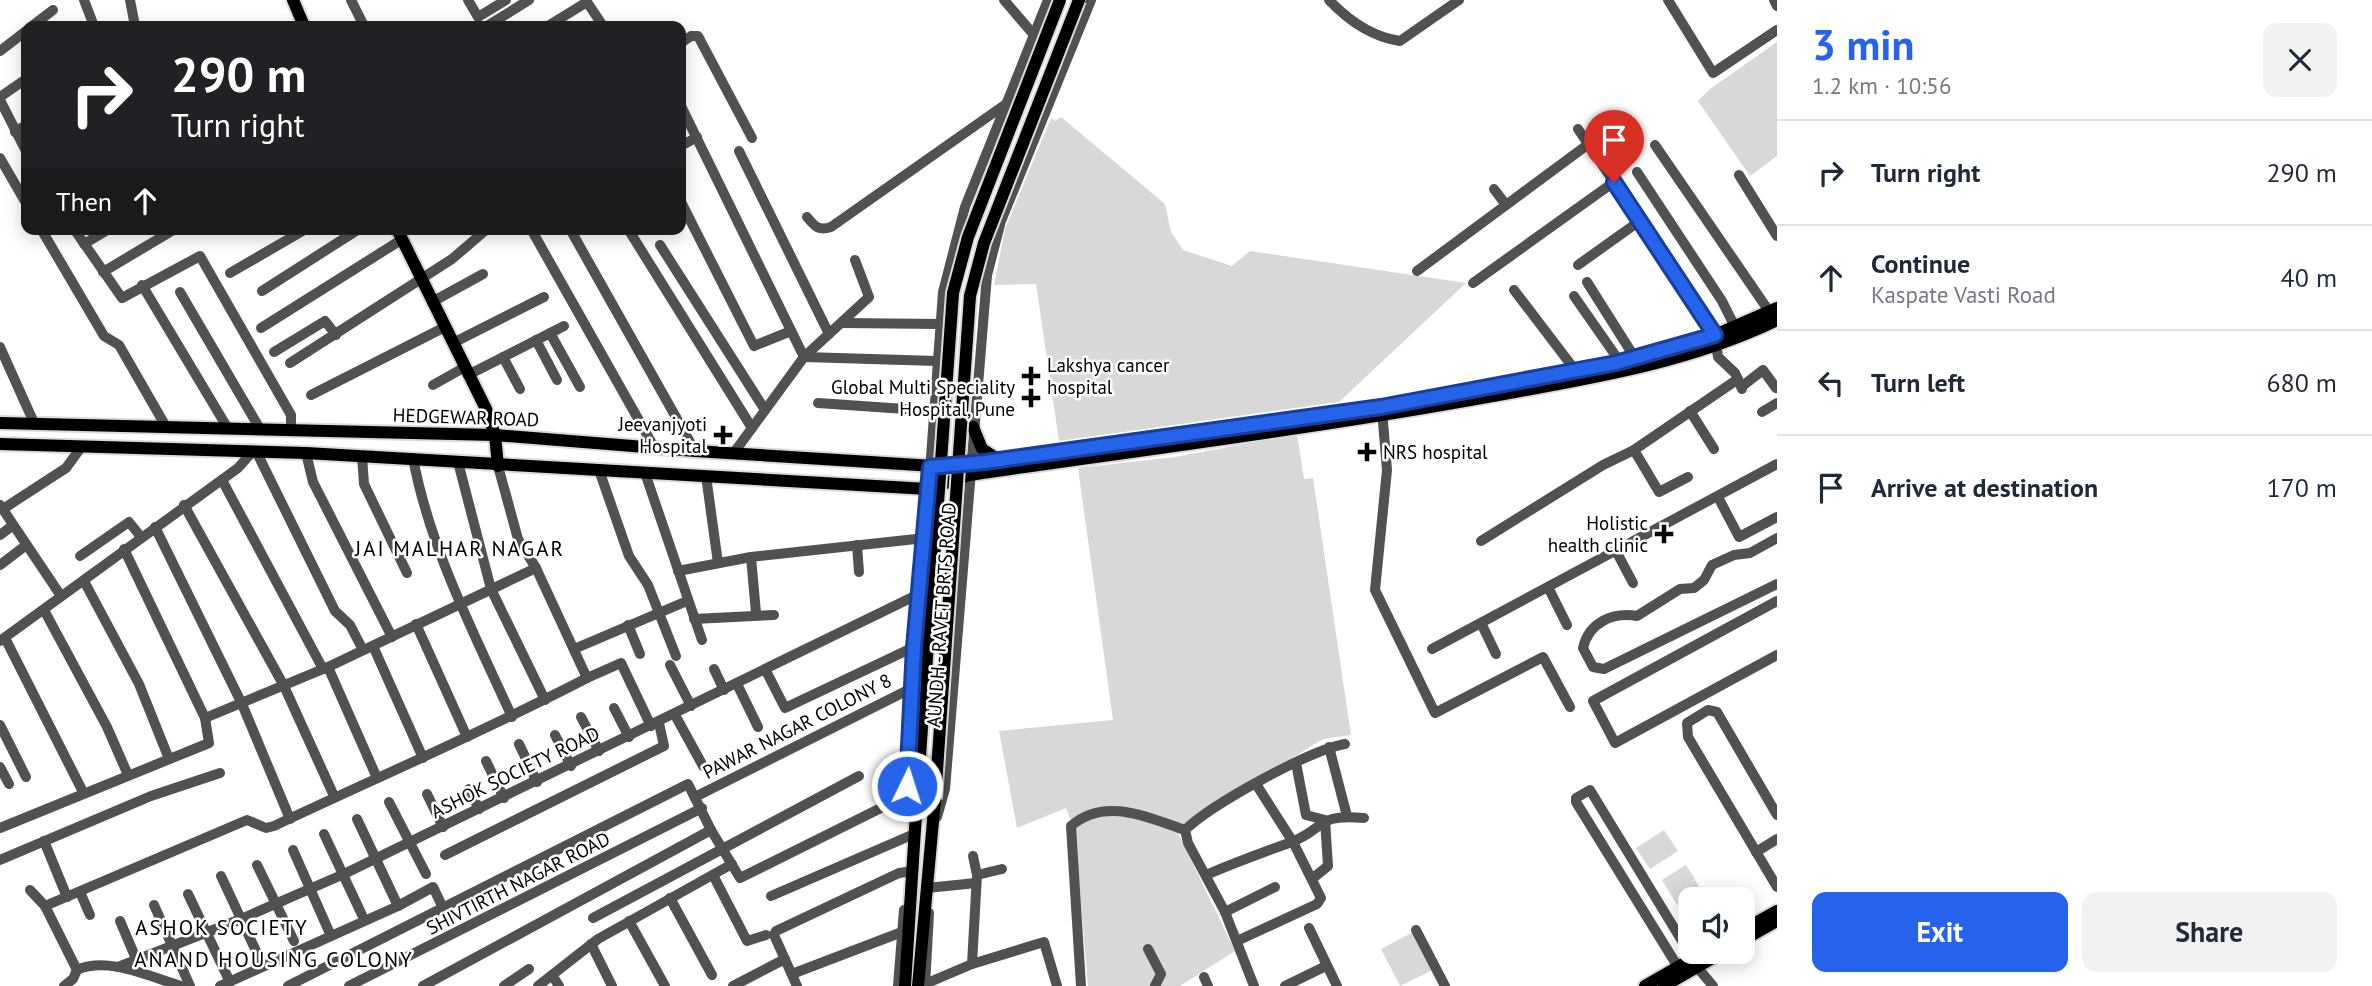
<!DOCTYPE html>
<meta charset="utf-8">
<style>
:root{--surface:#fff;--page:#f2f2f3;--text:#1f2937;--muted:#747a83;--line:#e0e1e3;--accent:#2563eb}
body{margin:0;font-family:"PT Sans",sans-serif;background:var(--page);color:var(--text);height:100vh;display:flex;flex-direction:column;font-size:26px;white-space:nowrap}
*{box-sizing:border-box;margin:0}
p{font-size:23px;color:var(--muted)}
.icon{flex:none;width:38px;height:38px;fill:none;stroke:currentColor;stroke-width:2;stroke-linecap:round;stroke-linejoin:round}
.map{position:relative;flex:1;overflow:hidden}
.side{display:flex;flex-direction:column;background:var(--surface);width:595px}
.side>*{flex:none}
.guide{position:absolute;left:21px;top:21px;width:665px;height:214px;border-radius:14px;box-shadow:0 4px 18px #0003;background:#202124;color:#fff;overflow:hidden}
.tools{position:absolute;left:1678px;top:887px;display:grid;gap:14px}
.tools a{display:grid;place-items:center;width:77px;height:77px;border-radius:14px;background:var(--surface);box-shadow:0 4px 18px #0003;font-size:35px}
.pin{position:absolute;display:grid;place-items:center;width:60px;height:60px;color:#fff;margin:-72px -30px;border-radius:50% 50% 50% 0;rotate:-45deg;box-shadow:0 0 7px #0007}
.pin .icon{rotate:45deg}
.me{position:absolute;width:77px;margin:-38px;rotate:4deg;stroke-linejoin:round;filter:drop-shadow(0 0 5px #0008)}
.turn{display:flex;align-items:center;gap:24px;height:147px;padding:0 35px;font-size:32px}
.turn .icon{width:91px;height:91px;stroke-width:2.5}
.turn b{display:block;font-size:49px;line-height:60px}
.then{display:flex;align-items:center;height:66px;padding:0 35px;background:#0003;gap:14px;font-size:26px}
.round{display:grid;place-items:center;flex:none;width:74px;height:74px;border-radius:14px;background:var(--page)}
.summary{display:flex;align-items:center;justify-content:space-between;height:119px;padding:0 35px}
h1{font-size:42px;font-weight:800;line-height:52px;color:var(--accent)}
.cta{display:flex;gap:14px;margin-top:auto;padding:14px 35px}
.cta a{flex:1;height:80px;border-radius:14px;background:var(--accent);color:#fff;font-size:28px;font-weight:800;line-height:80px;text-align:center}
.cta a+a{background:var(--page);color:var(--text)}
ul{padding:0;list-style:none}
li{display:flex;align-items:center;gap:21px;height:105px;padding:0 35px;border-top:2px solid var(--line)}
li div{flex:1}
li b{display:block;font-size:26px}
li em{font-style:normal}
main{display:flex;flex:1;min-height:0}
.map>svg:first-child{display:block}
</style>
<main>
<div class="map">
<svg width="1777" height="986" viewBox="0 0 1777 986">
<rect width="100%" height="100%" fill="#fff"/>
<g fill="#d8d8d8">
<polygon points="1777,42 1777,156 1750,176 1698,101 1710,89"/>
<polygon points="1061,117 1165,204 1171,232 1183,250 1232,266 1250,251 1466,283 1339,402 1059,441 1036,284 994,285 1005,229 1051,118 1055,121"/>
<polygon points="1297,434 1304,479 1313,478 1351,735 1323,739 1184,824 1178,833 1235,951 1180,986 1088,986 1075,831 1066,808 1017,828 999,731 1113,720 1078,468 1175,457"/>
<polygon points="1664,830 1678,851 1650,869 1636,848"/>
<polygon points="1686,865 1695,879 1689,883 1695,880 1703,893 1679,908 1662,880"/>
<polygon points="1413,932 1433,970 1400,986 1381,949"/>
</g>
<g fill="none" stroke-linecap="round" stroke-linejoin="round">
<defs>
<g id="major">
<polyline points="293,0 304,26"/>
<polyline points="397,229 486,409 495,435 498,466"/>
<polyline points="0,423 495,435 695,451 950,467 1381,407 1616,363 1715,335 1777,308"/>
<polyline points="973,427 982,449 999,460"/>
<path d="M0 444 306 453 928 489 969 475C1142 450 1315 428 1487 397 1585 379 1686 364 1777 320"/>
<polyline points="1743,930 1777,911"/>
<polyline points="1743,940 1777,921"/>
<polyline points="905,986 917,798"/>
<polyline points="918,986 935,799"/>
<polyline points="1645,986 1704,952"/>
<polyline points="1664,986 1723,952"/>
</g>
</defs>
<use href="#major" stroke="#dbdbdb" stroke-width="16"/>
<g stroke="#515151" stroke-width="10">
<polyline points="84,0 94,26"/>
<polyline points="130,0 135,26"/>
<polyline points="351,0 364,26"/>
<polyline points="468,0 478,17 506,0"/>
<polyline points="1004,0 1034,35"/>
<path d="M1329 0C1348 20 1373 37 1400 41L1459 0"/>
<polyline points="1668,0 1713,73 1777,30"/>
<polyline points="1774,0 1777,6"/>
<polyline points="32,26 53,10"/>
<polyline points="487,26 529,0"/>
<polyline points="548,26 587,2 603,26"/>
<polyline points="681,43 691,36 698,36 752,138"/>
<polyline points="0,51 26,31"/>
<polyline points="0,97 26,79"/>
<polyline points="0,100 26,151"/>
<polyline points="681,106 804,357 937,361"/>
<polyline points="1578,129 1700,309 1715,335 1718,357 1735,373 1742,389"/>
<polyline points="15,132 26,125"/>
<polyline points="1655,145 1773,317"/>
<polyline points="681,146 697,137"/>
<polyline points="739,151 829,334"/>
<polyline points="0,158 26,203"/>
<polyline points="1637,172 1722,301 1735,327"/>
<polyline points="1739,175 1777,236"/>
<polyline points="1494,189 1506,205"/>
<polyline points="681,202 754,346 791,331"/>
<path d="M807 217C815 227 819 231 831 227L1006 104"/>
<polyline points="41,229 104,336 119,345 165,425"/>
<polyline points="74,229 122,298 200,256 291,415 291,431"/>
<polyline points="531,229 654,447"/>
<polyline points="570,229 695,451"/>
<polyline points="628,229 752,428"/>
<polyline points="84,244 109,229"/>
<polyline points="660,245 765,410"/>
<polyline points="1578,265 1641,220"/>
<polyline points="1417,271 1621,120"/>
<polyline points="103,272 175,229"/>
<polyline points="230,273 306,229"/>
<polyline points="1587,282 1635,358"/>
<polyline points="1473,283 1614,182"/>
<polyline points="142,285 227,427"/>
<polyline points="1514,290 1575,370"/>
<polyline points="262,291 359,229"/>
<polyline points="180,292 260,429"/>
<polyline points="1574,296 1620,362"/>
<polyline points="432,302 483,274"/>
<polyline points="842,323 940,324"/>
<polyline points="261,328 401,240"/>
<polyline points="550,333 580,387"/>
<polyline points="536,340 557,380"/>
<polyline points="453,343 544,297"/>
<polyline points="0,347 35,425"/>
<polyline points="274,352 325,321 336,335"/>
<polyline points="503,357 520,389"/>
<polyline points="290,363 452,259 487,229"/>
<polyline points="468,375 564,326"/>
<polyline points="1745,384 1763,370 1776,388"/>
<polyline points="433,385 465,367"/>
<polyline points="311,395 445,327"/>
<polyline points="818,403 934,411"/>
<polyline points="1382,410 1387,470 1375,590 1435,713 1543,657 1570,707"/>
<polyline points="1690,411 1714,449"/>
<polyline points="1762,412 1777,403"/>
<polyline points="256,451 335,611 350,625 363,650"/>
<polyline points="306,453 313,482 392,637"/>
<polyline points="733,454 804,357 869,297 855,260"/>
<polyline points="362,456 364,484 407,573"/>
<path d="M413 458C430 549 474 633 512 717"/>
<polyline points="458,462 491,589 545,700"/>
<polyline points="599,470 629,556 648,585 676,656"/>
<polyline points="645,473 702,640"/>
<polyline points="706,476 718,563"/>
<polyline points="1688,477 1659,492 1634,450 1738,379"/>
<polyline points="222,480 323,669"/>
<polyline points="1718,497 1739,537 1777,517"/>
<polyline points="0,505 61,596"/>
<polyline points="184,505 284,686 334,796"/>
<polyline points="3,509 66,468 82,446"/>
<polyline points="155,527 242,704 290,819"/>
<polyline points="0,535 12,526"/>
<path d="M1777 538 1750 553 1734 555 1712 565 1704 580 1694 588 1680 589 1637 616C1613 612 1589 622 1583 648L1593 667 1604 669 1777 584"/>
<polyline points="1481,541 1603,465 1634,450"/>
<polyline points="857,545 859,572"/>
<polyline points="1616,551 1633,583"/>
<polyline points="80,556 129,522 141,537"/>
<polyline points="751,557 756,613"/>
<polyline points="0,565 25,546"/>
<polyline points="678,571 751,557 925,538"/>
<polyline points="84,581 139,684 169,759"/>
<polyline points="1548,587 1567,625"/>
<polyline points="1777,601 1593,701 1615,743 1777,655"/>
<polyline points="44,610 107,727 128,775"/>
<polyline points="694,619 774,615"/>
<polyline points="1481,623 1496,654"/>
<polyline points="416,624 467,737"/>
<polyline points="628,625 640,654"/>
<polyline points="5,638 83,792"/>
<polyline points="0,641 238,468 253,451"/>
<polyline points="373,646 423,758"/>
<polyline points="574,649 687,601"/>
<polyline points="1432,649 1777,464"/>
<polyline points="670,665 691,706"/>
<polyline points="328,667 377,778"/>
<polyline points="714,669 724,690"/>
<polyline points="765,669 785,708 914,647"/>
<polyline points="587,678 621,663 651,726"/>
<polyline points="737,684 758,727"/>
<polyline points="614,708 629,737"/>
<polyline points="675,715 703,766"/>
<polyline points="581,717 599,751"/>
<polyline points="205,718 328,667 536,568 518,539 498,466"/>
<polyline points="0,725 26,777"/>
<polyline points="555,735 571,766"/>
<polyline points="519,744 537,782"/>
<polyline points="1329,747 1347,816"/>
<polyline points="486,761 504,798"/>
<polyline points="1296,763 1306,815 1325,820 1328,866 1313,878"/>
<polyline points="0,767 9,784"/>
<polyline points="469,789 479,809"/>
<polyline points="427,794 443,827"/>
<polyline points="695,797 914,687"/>
<polyline points="389,802 426,874"/>
<polyline points="912,815 907,786 914,647 919,622 943,292 965,207 1048,0"/>
<polyline points="1777,815 1717,712 1708,710 1687,723 1688,737 1777,887"/>
<polyline points="937,817 945,789 987,275 1001,221 1091,0"/>
<polyline points="357,819 398,906"/>
<polyline points="0,828 209,743 205,718 124,549"/>
<polyline points="711,830 740,878 909,794"/>
<polyline points="324,834 362,915"/>
<polyline points="44,841 67,897"/>
<polyline points="293,850 331,936"/>
<polyline points="1756,852 1777,839"/>
<polyline points="445,855 664,746 659,723"/>
<polyline points="0,860 151,796 220,773"/>
<polyline points="257,865 294,941"/>
<polyline points="713,875 747,941 766,935"/>
<polyline points="977,875 1002,869"/>
<path d="M1206 875C1234 863 1261 853 1289 843 1326 830 1314 813 1364 818"/>
<polyline points="221,876 263,966"/>
<polyline points="927,888 976,883"/>
<polyline points="30,890 45,906"/>
<polyline points="80,892 90,915"/>
<polyline points="188,894 230,982"/>
<polyline points="771,896 914,834"/>
<polyline points="670,898 712,975"/>
<polyline points="154,905 190,986"/>
<polyline points="1225,912 1275,887"/>
<polyline points="593,918 859,776"/>
<polyline points="120,921 137,961"/>
<polyline points="629,921 665,986"/>
<polyline points="1309,928 1337,986"/>
<polyline points="1416,930 1445,986"/>
<polyline points="1237,941 1317,904 1321,898 1293,842 1256,784"/>
<polyline points="591,944 612,986"/>
<polyline points="1148,949 1161,974 1155,986"/>
<polyline points="972,964 977,875 973,856"/>
<polyline points="118,967 241,919 344,874 921,593"/>
<polyline points="1678,967 1576,802 1576,798 1590,790 1693,959"/>
<polyline points="1697,967 1713,986"/>
<path d="M77 970 45 906 247 820 266 828 274 826C378 777 485 731 587 678L536 568"/>
<path d="M77 970C108 956 150 977 181 986"/>
<polyline points="792,974 902,932"/>
<polyline points="552,975 559,986"/>
<polyline points="1204,977 1208,986"/>
<polyline points="925,984 972,964 1044,942 1057,986"/>
<polyline points="64,986 73,979 77,970"/>
<polyline points="220,986 398,906 433,887 443,908"/>
<polyline points="288,986 688,784 711,830 423,986"/>
<polyline points="349,986 702,808"/>
<polyline points="504,986 529,969"/>
<polyline points="538,986 598,939 732,864"/>
<polyline points="733,986 785,959"/>
<polyline points="797,986 774,935 776,931 899,873 913,871"/>
<polyline points="898,986 904,910"/>
<polyline points="925,986 929,913"/>
<path d="M1081 986 1071 826C1105 796 1149 818 1185 830"/>
<path d="M1254 986 1225 912 1188 843 1185 830C1212 804 1310 750 1345 744"/>
<polyline points="1285,986 1326,966"/>
</g>
<use href="#major" stroke="#000" stroke-width="12"/>
<defs>
<g id="major-bridge">
<polyline points="917,798 953,293 968,237 1060,0"/>
<polyline points="935,799 970,296 984,243 1079,0"/>
</g>
</defs>
<use href="#major-bridge" stroke="#dbdbdb" stroke-width="16" stroke-linecap="butt"/>
<use href="#major-bridge" stroke="#000" stroke-width="12"/>
</g>
<g fill="none" stroke-linecap="round" stroke-linejoin="round">
<defs>
<polyline id="route" points="907,786 914,647 930,467 985,462 1381,407 1616,363 1715,335 1614,182"/>
</defs>
<use href="#route" stroke="#184099" stroke-width="18"/>
<use href="#route" stroke="#2563eb" stroke-width="12"/>
</g>
<g fill="#000" stroke="#fff" stroke-width="2.5">
<path d="M1027.5 365.5h7v7h7v7h-7v7h-7v-7h-7v-7h7z"/>
<path d="M1027.5 387.5h7v7h7v7h-7v7h-7v-7h-7v-7h7z"/>
<path d="M719.5 424.5h7v7h7v7h-7v7h-7v-7h-7v-7h7z"/>
<path d="M1363.5 441.5h7v7h7v7h-7v7h-7v-7h-7v-7h7z"/>
<path d="M1660.5 523.5h7v7h7v7h-7v7h-7v-7h-7v-7h7z"/>
</g>
<g text-anchor="middle" dominant-baseline="central" stroke-width="5" stroke-linejoin="round" paint-order="stroke">
<g font-size="19" fill="#000" stroke="#fff" text-anchor="end">
<text x="1047" y="365" text-anchor="start">Lakshya cancer<tspan x="1047" dy="22">hospital</tspan></text>
<text x="1015" y="387">Global Multi Speciality<tspan x="1015" dy="22">Hospital, Pune</tspan></text>
<text x="707" y="424">Jeevanjyoti<tspan x="707" dy="22">Hospital</tspan></text>
<text x="1383" y="452" text-anchor="start">NRS hospital</text>
<text x="1648" y="523">Holistic<tspan x="1648" dy="22">health clinic</tspan></text>
</g>
<g font-size="19" fill="#000" stroke="#fff">
<text transform="translate(466 417) rotate(2)">HEDGEWAR ROAD</text>
<text transform="translate(941 615) rotate(-86)">AUNDH - RAVET BRTS ROAD</text>
<text transform="translate(797 726) rotate(-27)">PAWAR NAGAR COLONY 8</text>
<text transform="translate(515 772) rotate(-26)">ASHOK SOCIETY ROAD</text>
<text transform="translate(518 883) rotate(-27)">SHIVTIRTH NAGAR ROAD</text>
</g>
<g font-size="21" letter-spacing="2" fill="#000" stroke="#fff">
<text x="460" y="548">JAI MALHAR NAGAR</text>
<text x="222" y="927">ASHOK SOCIETY</text>
<text x="274" y="959">ANAND HOUSING COLONY</text>
</g>
</g>
</svg>
<div class="tools">
<a><svg class="icon" aria-label="sound" viewBox="0 0 24 24"><path d="M4 9h4l5-4v14l-5-4H4zM17 9q2 3 0 6"/></svg></a>
</div>
<div class="pin" style="left:1614px;top:182px;background:#d93025"><svg class="icon" aria-label="arrive" viewBox="0 0 24 24"><path d="M6 21V4h12l-3 4 3 4H6"/></svg></div>
<svg class="me" style="left:907px;top:786px" viewBox="-20 -20 40 40"><circle r="17" fill="#2563eb" stroke="#fff" stroke-width="3"/><path d="M0-11L8 9 0 5-8 9z" fill="#fff"/></svg>
<div class="guide">
<div class="turn"><svg class="icon" aria-label="right" viewBox="0 0 24 24"><path d="M7 20v-9h11M14 6l5 5-5 5"/></svg><div><b>290 m</b>Turn right</div></div>
<div class="then">Then<svg class="icon" aria-label="ahead" viewBox="0 0 24 24"><path d="M12 20V5M6 11l6-6 6 6"/></svg></div>
</div>
</div>
<section class="side">
<div class="summary"><div><h1>3 min</h1><p>1.2 km · 10:56</p></div><a class="round"><svg class="icon" aria-label="close" viewBox="0 0 24 24"><path d="M6 6l12 12M18 6L6 18"/></svg></a></div>
<ul>
<li><svg class="icon" aria-label="right" viewBox="0 0 24 24"><path d="M7 20v-9h11M14 6l5 5-5 5"/></svg><div><b>Turn right</b></div><em>290 m</em></li>
<li><svg class="icon" aria-label="ahead" viewBox="0 0 24 24"><path d="M12 20V5M6 11l6-6 6 6"/></svg><div><b>Continue</b><p>Kaspate Vasti Road</p></div><em>40 m</em></li>
<li><svg class="icon" aria-label="left" viewBox="0 0 24 24"><path d="M17 20v-9H6M10 6l-5 5 5 5"/></svg><div><b>Turn left</b></div><em>680 m</em></li>
<li><svg class="icon" aria-label="arrive" viewBox="0 0 24 24"><path d="M6 21V4h12l-3 4 3 4H6"/></svg><div><b>Arrive at destination</b></div><em>170 m</em></li>
</ul>
<div class="cta"><a>Exit</a><a>Share</a></div>
</section>
</main>
